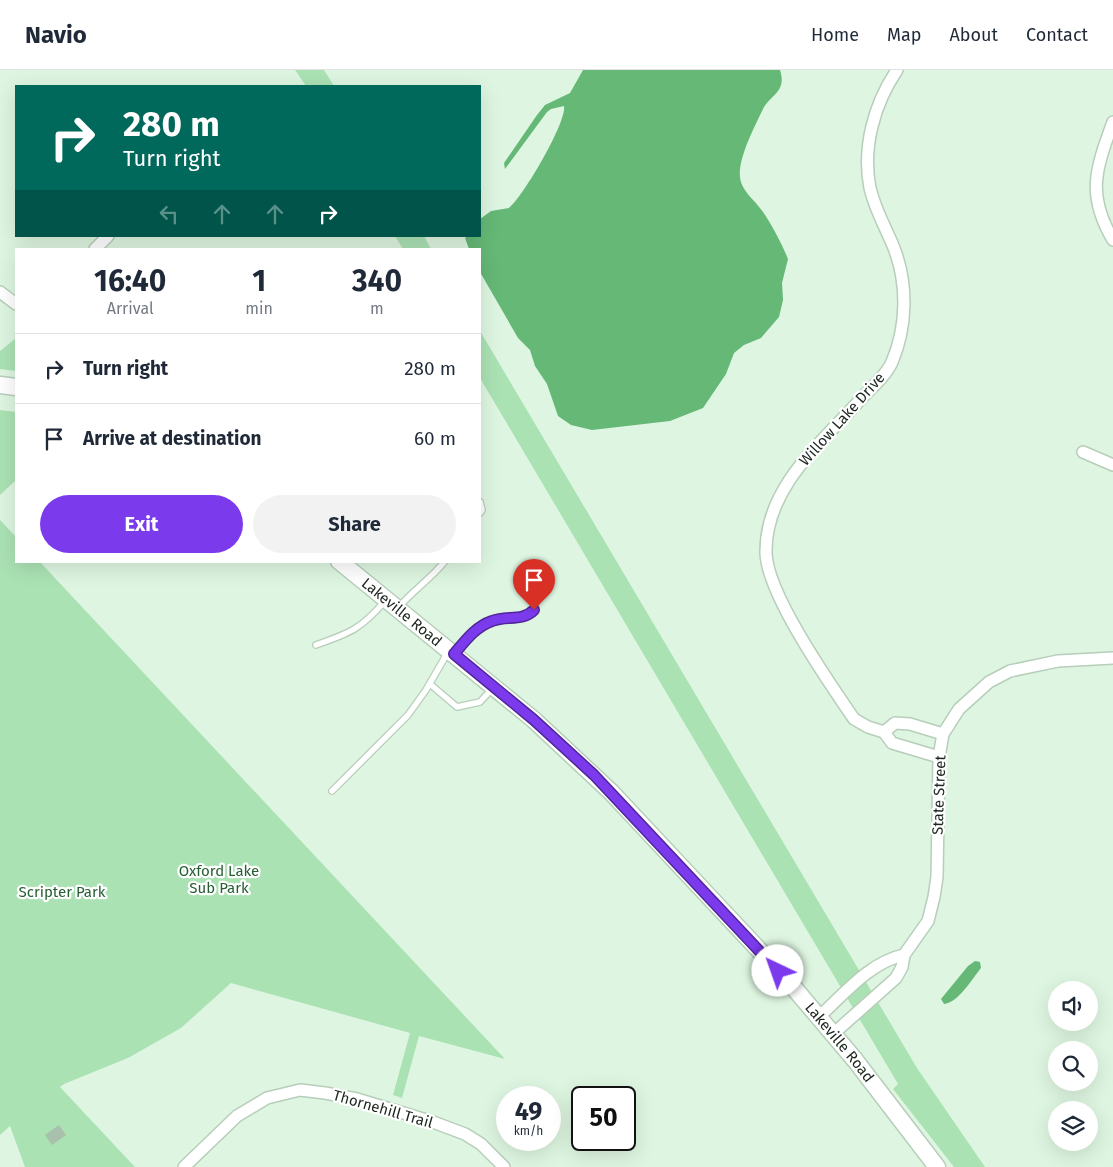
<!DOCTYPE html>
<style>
:root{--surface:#fff;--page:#f2f2f3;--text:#1f2937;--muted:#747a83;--line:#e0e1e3;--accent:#7c3aed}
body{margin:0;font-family:"Fira Sans",sans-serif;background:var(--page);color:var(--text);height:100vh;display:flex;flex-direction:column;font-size:19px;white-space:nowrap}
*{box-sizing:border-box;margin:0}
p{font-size:16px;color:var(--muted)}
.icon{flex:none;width:28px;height:28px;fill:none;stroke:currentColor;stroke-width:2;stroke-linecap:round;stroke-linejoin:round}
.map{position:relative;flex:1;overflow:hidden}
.panel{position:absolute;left:15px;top:178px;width:466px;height:315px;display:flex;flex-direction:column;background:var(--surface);border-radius:0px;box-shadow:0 5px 20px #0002}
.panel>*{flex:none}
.guide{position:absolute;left:15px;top:15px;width:466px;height:152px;border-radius:0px;box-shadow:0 5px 20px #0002;background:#00695c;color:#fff;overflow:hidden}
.fabs{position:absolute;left:1048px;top:911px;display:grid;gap:10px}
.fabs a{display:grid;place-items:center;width:50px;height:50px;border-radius:50%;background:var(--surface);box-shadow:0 5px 20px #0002;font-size:25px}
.speed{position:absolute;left:496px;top:1016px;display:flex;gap:10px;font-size:25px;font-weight:700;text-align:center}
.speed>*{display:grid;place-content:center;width:65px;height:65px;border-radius:50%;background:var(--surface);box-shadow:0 5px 20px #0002;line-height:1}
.speed small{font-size:12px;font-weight:400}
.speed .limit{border:2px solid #111;border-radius:8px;background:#fff;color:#111}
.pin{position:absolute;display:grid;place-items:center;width:42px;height:42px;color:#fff;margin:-51px -21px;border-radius:50% 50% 50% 0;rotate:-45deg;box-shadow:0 0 5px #0007}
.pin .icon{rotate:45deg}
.me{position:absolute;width:55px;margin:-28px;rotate:318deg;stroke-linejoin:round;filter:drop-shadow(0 0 4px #0008)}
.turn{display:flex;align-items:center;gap:18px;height:105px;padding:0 25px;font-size:22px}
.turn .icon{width:65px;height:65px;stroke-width:2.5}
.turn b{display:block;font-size:35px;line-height:42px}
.lanes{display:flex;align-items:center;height:48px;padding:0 25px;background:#0003;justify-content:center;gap:25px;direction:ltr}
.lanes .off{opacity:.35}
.eta{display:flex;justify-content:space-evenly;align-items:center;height:85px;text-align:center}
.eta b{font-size:30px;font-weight:700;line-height:35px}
.primary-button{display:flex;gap:10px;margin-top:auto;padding:10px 25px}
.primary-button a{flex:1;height:58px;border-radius:30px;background:var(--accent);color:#fff;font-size:20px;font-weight:700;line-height:58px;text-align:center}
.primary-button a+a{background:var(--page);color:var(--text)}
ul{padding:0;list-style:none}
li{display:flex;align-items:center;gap:15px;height:70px;padding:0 25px;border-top:1px solid var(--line)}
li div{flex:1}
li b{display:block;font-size:19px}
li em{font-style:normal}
header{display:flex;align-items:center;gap:30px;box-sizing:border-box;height:70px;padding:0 25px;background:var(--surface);border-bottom:1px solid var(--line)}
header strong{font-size:24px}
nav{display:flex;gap:28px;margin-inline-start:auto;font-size:18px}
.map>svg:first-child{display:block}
</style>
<header>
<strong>Navio</strong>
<nav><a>Home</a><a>Map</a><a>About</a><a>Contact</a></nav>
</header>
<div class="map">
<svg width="1113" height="1097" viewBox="0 0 1113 1097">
<rect width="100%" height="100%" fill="#def6e1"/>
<g fill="#abe2b4">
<polygon points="295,0 324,0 334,16 306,16"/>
<polygon points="395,166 424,166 431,179 403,179"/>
<polygon points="480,261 917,998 985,1097 954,1097 893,1019 898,1014 480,308"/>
<polygon points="16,268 16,301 0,299 0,281"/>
<polygon points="0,340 16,342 16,410 0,425"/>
<polygon points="0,450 16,467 16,491 39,491 505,989 419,966 402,1028 393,1025 410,963 231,913 181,958 128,988 64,1014 60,1017 135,1097 25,1097 10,1056 0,1065"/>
</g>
<g fill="#65b876">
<path d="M583 0H780C787 22 771 24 763 39 755 56 738 88 740 107 741 121 756 131 763 142 772 155 782 174 788 189L782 213 783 230 779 247 761 268 744 275 734 283 726 304 703 338 670 351 592 360 571 355 558 346 547 314 535 296 530 280 518 268 480 202V179H469L465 168 468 166H480V149L491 141 509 138C523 127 567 52 564 36L551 39 547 42 505 99 504 93 537 45 545 35 570 23Z"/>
<path d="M975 891 980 892 981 898C972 909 958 933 944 934L941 929 968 896Z"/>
</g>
<polygon fill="#a8c0ac" points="59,1055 66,1065 52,1075 45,1065"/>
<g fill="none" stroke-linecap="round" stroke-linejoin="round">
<defs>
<g id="service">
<polyline points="480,432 482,440 480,443"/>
<path d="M399 537C413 520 431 509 445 491"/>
<path d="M316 575C350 563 361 559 385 531"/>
<path d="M455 583C466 571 475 558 490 551 504 545 535 555 536 532 537 521 531 515 523 509"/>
<polyline points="430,614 457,637 480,632 492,619"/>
<polyline points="332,721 408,645 426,620 448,582"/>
</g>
<g id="minor">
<path d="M897 0C874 34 862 78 870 118 875 140 886 158 894 178 908 214 907 257 892 292 886 306 870 319 860 330 820 374 765 418 766 483 767 524 830 614 854 649L868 657 884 662 892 673 939 687"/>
<path d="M1113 52C1096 99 1086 124 1113 170"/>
<polyline points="95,179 108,166"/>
<polyline points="0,222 16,234"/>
<polyline points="1083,382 1113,395"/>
<polyline points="884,662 895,653 910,654 943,664"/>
<path d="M819 947C844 924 870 892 904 885"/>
<polyline points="833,964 896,908 902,897 904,885 928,851 934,827 937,807 939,687 943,664 959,639 989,612 1010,601 1058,591 1113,588"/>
<polyline points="184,1097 237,1046 267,1028 300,1020 325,1023 357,1029 433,1052 465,1064 481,1074 504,1097"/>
</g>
<g id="secondary">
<polyline points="0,315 16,317"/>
<path id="s1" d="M339 491 534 650 611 722 789 912 855 990 937 1097"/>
</g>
</defs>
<use href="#service" stroke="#b6ceba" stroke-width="8"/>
<use href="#minor" stroke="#b6ceba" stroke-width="14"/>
<use href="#secondary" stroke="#b6ceba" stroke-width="19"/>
<use href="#service" stroke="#fff" stroke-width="5.5"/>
<use href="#minor" stroke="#fff" stroke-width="11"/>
<use href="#secondary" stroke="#fff" stroke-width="16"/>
</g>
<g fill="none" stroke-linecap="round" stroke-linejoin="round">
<defs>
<path id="route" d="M534 540C522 552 507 545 492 551 475 557 465 571 454 584L534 650 594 705 778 901"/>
</defs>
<use href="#route" stroke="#51269a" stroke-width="12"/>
<use href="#route" stroke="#7c3aed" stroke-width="9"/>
</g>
<g text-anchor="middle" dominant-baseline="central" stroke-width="4.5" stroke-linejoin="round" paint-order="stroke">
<g font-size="15" fill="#1c251e" stroke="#fff">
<text transform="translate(842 349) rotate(-48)">Willow Lake Drive</text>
<text stroke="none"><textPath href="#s1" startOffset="81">Lakeville Road</textPath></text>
<text transform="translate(939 725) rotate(-88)">State Street</text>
<text stroke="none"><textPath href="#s1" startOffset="696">Lakeville Road</textPath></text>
<text transform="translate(383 1039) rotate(16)">Thornehill Trail</text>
</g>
<g font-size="15" fill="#255e33" stroke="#fff">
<text x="219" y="801">Oxford Lake<tspan x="219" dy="17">Sub Park</tspan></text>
<text x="62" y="822">Scripter Park</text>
</g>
</g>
</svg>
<div class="fabs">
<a><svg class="icon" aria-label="sound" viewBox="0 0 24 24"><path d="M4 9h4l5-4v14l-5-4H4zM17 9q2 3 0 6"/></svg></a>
<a><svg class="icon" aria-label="search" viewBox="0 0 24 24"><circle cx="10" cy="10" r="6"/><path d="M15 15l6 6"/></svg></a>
<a><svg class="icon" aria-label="layers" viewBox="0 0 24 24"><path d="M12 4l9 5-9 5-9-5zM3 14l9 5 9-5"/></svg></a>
</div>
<div class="speed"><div>49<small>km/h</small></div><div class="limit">50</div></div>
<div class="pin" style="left:534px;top:540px;background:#d93025"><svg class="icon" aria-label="arrive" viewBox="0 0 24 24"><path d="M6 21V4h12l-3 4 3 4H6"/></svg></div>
<svg class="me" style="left:778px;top:901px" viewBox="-20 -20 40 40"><circle r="19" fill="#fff"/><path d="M0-13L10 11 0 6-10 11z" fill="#7c3aed"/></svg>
<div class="guide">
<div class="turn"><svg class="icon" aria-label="right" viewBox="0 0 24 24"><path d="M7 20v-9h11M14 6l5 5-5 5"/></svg><div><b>280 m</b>Turn right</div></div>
<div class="lanes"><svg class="icon off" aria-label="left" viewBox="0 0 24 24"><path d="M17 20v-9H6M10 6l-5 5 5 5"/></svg><svg class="icon off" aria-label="ahead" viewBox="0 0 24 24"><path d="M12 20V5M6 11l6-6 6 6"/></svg><svg class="icon off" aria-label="ahead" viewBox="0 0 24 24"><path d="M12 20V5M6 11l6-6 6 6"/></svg><svg class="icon" aria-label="right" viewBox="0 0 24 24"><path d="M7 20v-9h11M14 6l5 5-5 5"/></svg></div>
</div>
<section class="panel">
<div class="eta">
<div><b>16:40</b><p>Arrival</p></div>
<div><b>1</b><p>min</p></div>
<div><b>340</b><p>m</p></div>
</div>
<ul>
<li><svg class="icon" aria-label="right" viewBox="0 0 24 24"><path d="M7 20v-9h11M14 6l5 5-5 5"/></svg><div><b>Turn right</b></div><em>280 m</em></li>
<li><svg class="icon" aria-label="arrive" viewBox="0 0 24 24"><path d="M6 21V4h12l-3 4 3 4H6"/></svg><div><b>Arrive at destination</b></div><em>60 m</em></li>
</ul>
<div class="primary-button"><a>Exit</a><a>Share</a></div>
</section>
</div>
